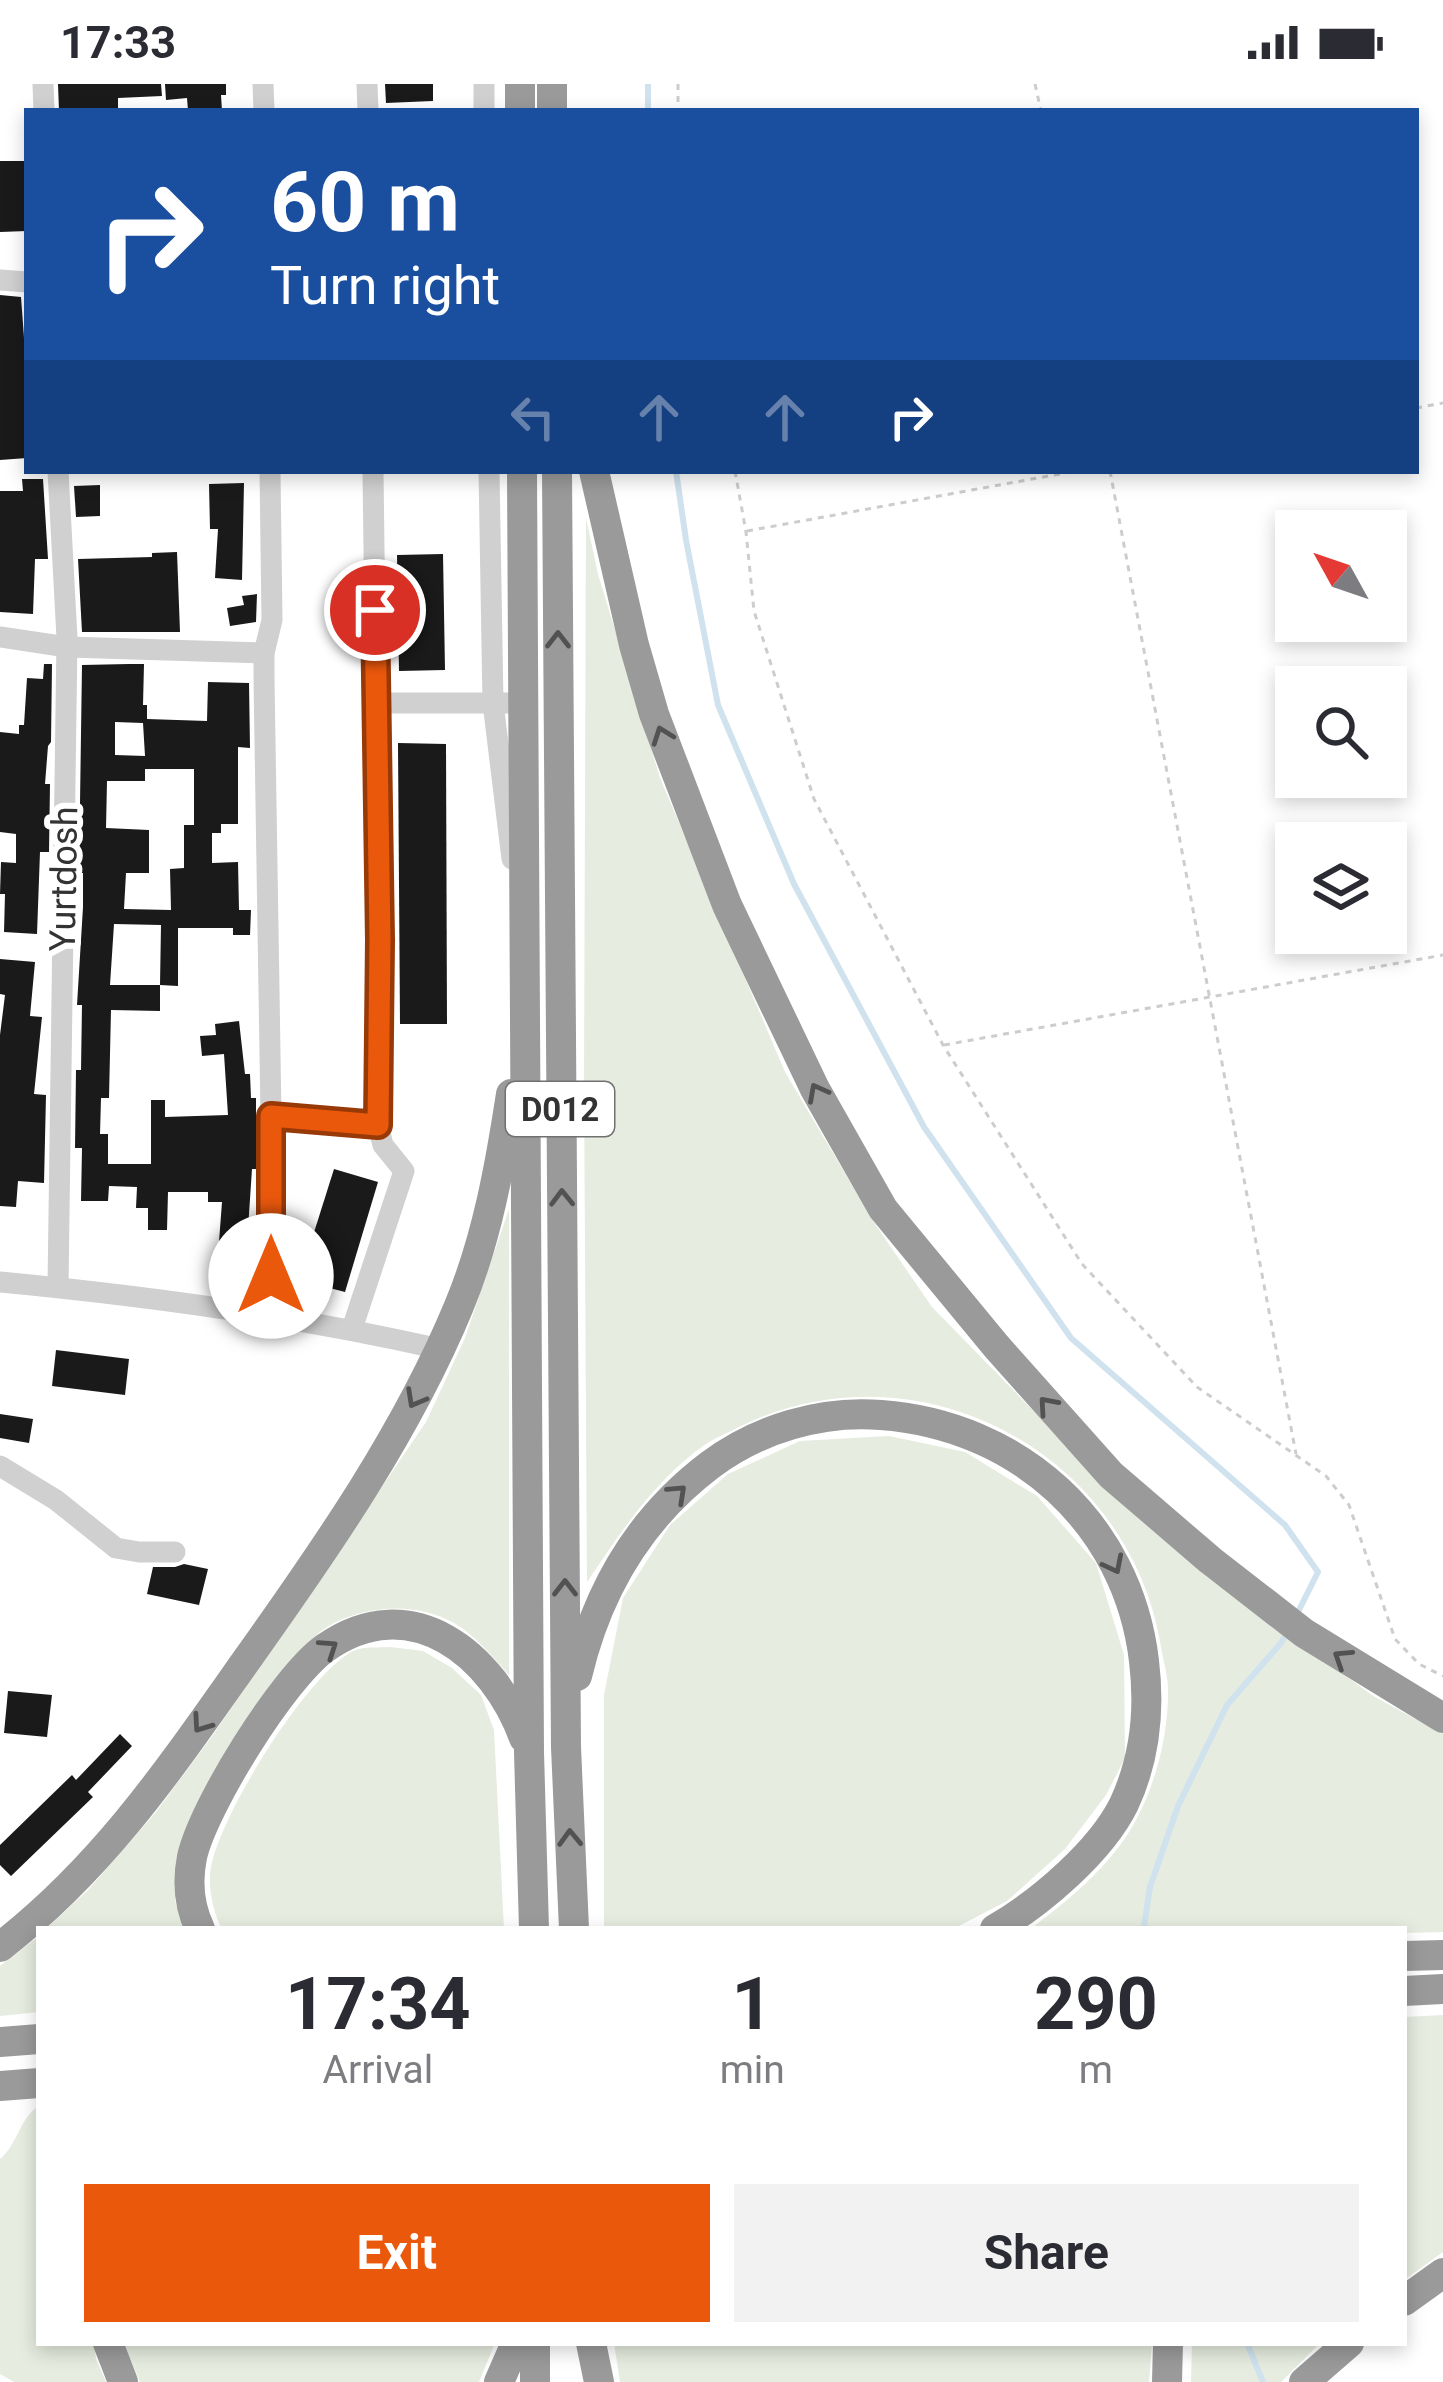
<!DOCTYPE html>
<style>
:root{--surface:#fff;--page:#f2f2f3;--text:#2b2b33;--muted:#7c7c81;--accent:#ea580c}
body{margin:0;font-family:Roboto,sans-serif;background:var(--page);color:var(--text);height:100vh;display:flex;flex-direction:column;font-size:45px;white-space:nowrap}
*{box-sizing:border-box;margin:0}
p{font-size:39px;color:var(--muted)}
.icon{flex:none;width:66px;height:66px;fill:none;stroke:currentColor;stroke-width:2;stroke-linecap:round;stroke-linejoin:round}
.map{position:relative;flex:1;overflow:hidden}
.sheet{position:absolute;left:36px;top:1842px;width:1371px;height:420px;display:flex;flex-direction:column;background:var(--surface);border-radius:0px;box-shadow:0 6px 18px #0003}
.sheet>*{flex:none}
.guide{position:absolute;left:24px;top:24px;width:1395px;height:366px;border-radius:0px;box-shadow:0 6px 18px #0003;background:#1a4fa0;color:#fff;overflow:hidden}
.needle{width:78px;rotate:310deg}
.tools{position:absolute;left:1275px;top:426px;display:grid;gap:24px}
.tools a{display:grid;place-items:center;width:132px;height:132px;border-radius:0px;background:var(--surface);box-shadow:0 6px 18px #0003;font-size:60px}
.pin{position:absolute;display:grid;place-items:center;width:102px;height:102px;color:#fff;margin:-51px;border:6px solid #fff;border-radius:50%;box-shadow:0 3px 12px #0007}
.me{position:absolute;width:132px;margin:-66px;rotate:0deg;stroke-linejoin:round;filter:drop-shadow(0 0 9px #0008)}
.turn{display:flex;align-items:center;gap:42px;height:252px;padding:0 48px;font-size:54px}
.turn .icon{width:156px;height:156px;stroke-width:2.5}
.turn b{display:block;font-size:84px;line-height:102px}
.lanes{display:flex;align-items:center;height:114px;padding:0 48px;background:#0003;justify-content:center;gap:60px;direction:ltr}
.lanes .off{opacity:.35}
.eta{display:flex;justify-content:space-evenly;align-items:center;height:204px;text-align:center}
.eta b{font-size:72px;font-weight:700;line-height:84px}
.primary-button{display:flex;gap:24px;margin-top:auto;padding:24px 48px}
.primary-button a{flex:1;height:138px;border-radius:0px;background:var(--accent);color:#fff;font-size:48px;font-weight:700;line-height:138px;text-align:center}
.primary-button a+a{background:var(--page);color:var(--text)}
.status{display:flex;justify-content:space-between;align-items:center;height:84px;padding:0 60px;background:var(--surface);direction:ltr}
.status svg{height:33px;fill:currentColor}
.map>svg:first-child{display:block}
</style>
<div class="status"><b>17:33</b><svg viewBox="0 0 49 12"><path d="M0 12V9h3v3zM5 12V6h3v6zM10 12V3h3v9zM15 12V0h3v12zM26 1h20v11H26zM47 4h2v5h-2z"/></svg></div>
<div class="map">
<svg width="1443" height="2298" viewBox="0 0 1443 2298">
<rect width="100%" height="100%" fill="#fff"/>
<g fill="#e6ecdf">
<path d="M586 434 598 490 660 694 785 988 875 1140 932 1223 1102 1397 1289 1552 1375 1613 1443 1650V1848L1404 1849V1845H1030C1073 1813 1118 1776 1141 1726 1159 1689 1169 1643 1168 1602 1167 1587 1162 1572 1160 1557 1125 1365 914 1256 739 1343 728 1349 716 1353 706 1360 655 1395 621 1448 587 1498L584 1001Z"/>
<path d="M509 1125V1591C491 1571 471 1546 446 1535 410 1518 361 1522 327 1543 317 1549 308 1560 299 1568L180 1765 175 1816 183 1845H46L88 1806 156 1728 213 1651 426 1338 465 1254Z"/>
<polygon points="889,1352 965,1368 1037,1412 1096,1479 1124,1571 1125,1674 1106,1711 1065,1765 1007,1817 953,1845 604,1845 604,1611 623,1514 670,1441 728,1390 800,1357"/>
<path d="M390 1563 423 1567 452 1584 481 1611 494 1646 504 1845H222C214 1830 209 1809 210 1791 213 1740 308 1589 353 1567 363 1562 379 1564 390 1563Z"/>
<polygon points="39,1852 39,1928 0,1932 0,1882"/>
<polygon points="1443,1931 1443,2168 1404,2196 1404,1933"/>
<path d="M36 2024H39V2259H94L96 2275 106 2298H14L0 2290V2075C17 2061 19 2037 36 2024Z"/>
<polygon points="124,2259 495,2259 479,2298 140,2298"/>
<polygon points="614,2259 1152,2259 1149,2298 620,2298"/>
<polygon points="1192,2259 1320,2259 1281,2298 1191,2298"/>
</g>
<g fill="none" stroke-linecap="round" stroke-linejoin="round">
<g stroke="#cfe2ee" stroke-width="6">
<polyline points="648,0 648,27"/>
<polyline points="676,387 686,456 718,621 794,800 924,1043 1071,1254 1285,1441 1318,1488 1296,1532"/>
<polyline points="1144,1843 1150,1803 1178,1722 1227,1621 1281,1559 1287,1548"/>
<polyline points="1247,2259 1263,2298"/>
</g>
</g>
<g fill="#1a1a1a" fill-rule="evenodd">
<polygon points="58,0 161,0 162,12 118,14 118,27 59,27"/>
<polygon points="165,0 226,0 226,11 221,11 222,27 188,27 187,14 166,16"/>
<polygon points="385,0 433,0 433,17 386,19"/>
<polygon points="0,77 27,77 27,147 0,148"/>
<polygon points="0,211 21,213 27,294 27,374 0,376"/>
<polygon points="22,395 43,395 48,475 35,475 33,530 0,528 0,407 23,407"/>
<polygon points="244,399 242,496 215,494 218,445 210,445 209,400"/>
<polygon points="100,401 100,432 76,433 74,402"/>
<polygon points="177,468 180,548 82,548 78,475 152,473 152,469"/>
<polygon points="443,470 445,586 399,587 397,471"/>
<polygon points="257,510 256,538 230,542 227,524 244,521 242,512"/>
<polygon points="44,580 52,580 51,658 48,662 45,700 50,700 49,768 40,768 37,850 4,848 5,810 0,810 1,778 16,779 16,750 0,748 0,648 19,650 19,641 24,641 27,594 43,595"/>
<path d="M129 580H144L143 621H147V635L207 637 208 598 249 599 250 664 238 663V740H221V749H212V779L238 778 239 826H251L250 851H233V844H178V902L160 901V927L111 926 109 1014H101L100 1050H108V1080H151V1016H165V1033L228 1031 224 970 202 972 200 952 216 951 215 940 239 937 245 990H250L251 1014H256V1085H252L247 1160 219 1158 222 1118H208V1108H168L167 1146H148V1124H136L137 1103 109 1102 108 1117H81L82 1064H75L76 986H81L82 921H77L83 823V789H79L82 581ZM115 638 143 639 145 672 115 671ZM145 685H194V741H184V784L170 785 171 826 124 825 126 789H149V746L106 744 107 697H145ZM114 840 161 841 160 901H110Z"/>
<polygon points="398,659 446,660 447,940 400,940"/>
<polygon points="0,875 35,878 30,932 42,933 34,1010 46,1011 44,1099 18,1097 16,1123 0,1122 0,951 5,911 0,910"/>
<polygon points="334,1085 378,1098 345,1208 299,1196"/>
<polygon points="56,1266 129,1275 125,1311 52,1302"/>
<polygon points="0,1330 33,1335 29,1359 0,1354"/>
<polygon points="184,1480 208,1485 199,1521 147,1510 153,1483 175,1483"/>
<polygon points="8,1607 52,1611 47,1653 4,1649"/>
<polygon points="120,1650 132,1662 88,1708 93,1713 11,1792 0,1781 0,1761 72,1691 76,1696"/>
</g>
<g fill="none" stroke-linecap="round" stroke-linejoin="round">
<g stroke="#cdcdcd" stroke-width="3" stroke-dasharray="6 6" stroke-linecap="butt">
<polyline points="678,0 678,27"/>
<polyline points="1035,0 1041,27"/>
<polyline points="1416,324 1443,319"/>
<polyline points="735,387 746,448 754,527 814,715 943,961 1082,1180 1197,1303 1326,1392 1349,1421 1395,1555 1419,1580 1443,1592"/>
<polyline points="1110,387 1296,1370"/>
<polyline points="747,447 1076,387"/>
<polyline points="944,961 1443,871"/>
</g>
<g stroke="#d0d0d0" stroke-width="21">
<polyline points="43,0 44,27"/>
<polyline points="263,0 264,27"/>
<polyline points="367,0 368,27"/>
<polyline points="484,0 484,27"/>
<polyline points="0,196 27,198"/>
<polyline points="58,387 67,554 58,1203"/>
<polyline points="270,387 272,536 264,569 264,594 271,1032 270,1233"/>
<polyline points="489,387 493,619 512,775"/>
<polyline points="0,553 67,563 264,569"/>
<polyline points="376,619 523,619"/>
<polyline points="271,1032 378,1041"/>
<path d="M0 1198C147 1212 296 1232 440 1265"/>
<polyline points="352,1245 404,1087 383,1061 378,1041 379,857 373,387"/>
<polyline points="0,1382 56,1416 116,1464 139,1468 175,1468"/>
</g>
<g stroke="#9a9a9a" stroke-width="30">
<polyline points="520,0 520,27"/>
<polyline points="552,0 552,27"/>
<polyline points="522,387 529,1668 534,1845"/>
<polyline points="557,387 566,1663 574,1845"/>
<polyline points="594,387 634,561 654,630 727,821 815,1005 883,1125 996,1262 1111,1391 1210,1476 1304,1549 1443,1634"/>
<path d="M577 1592C597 1507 640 1434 710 1381 758 1345 821 1326 881 1331 1018 1341 1128 1439 1144 1577 1150 1626 1145 1675 1124 1720 1101 1767 1040 1819 995 1845"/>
<path d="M200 1845C189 1822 187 1798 192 1773 203 1723 283 1594 325 1564 411 1503 494 1571 524 1654"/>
<path d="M0 1863C105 1782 173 1680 248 1574 327 1463 407 1348 459 1222 487 1155 500 1082 511 1010"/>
<polyline points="1404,1872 1443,1871"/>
<polyline points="1404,1907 1443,1905"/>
<polyline points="0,1958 39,1955"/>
<polyline points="0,2002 39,1999"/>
<polyline points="1404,2217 1443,2189"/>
<polyline points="108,2259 123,2298"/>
<polyline points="535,2259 535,2298"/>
<polyline points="591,2259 599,2298"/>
<polyline points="499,2298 516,2259"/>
<polyline points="1167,2298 1168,2259"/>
<polyline points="1304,2298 1349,2259"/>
</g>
</g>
<defs><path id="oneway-chevron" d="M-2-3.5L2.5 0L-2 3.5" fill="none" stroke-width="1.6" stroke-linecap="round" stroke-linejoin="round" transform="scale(3)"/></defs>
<g stroke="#525252">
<use href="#oneway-chevron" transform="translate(558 556) rotate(-90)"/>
<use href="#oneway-chevron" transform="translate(662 651) rotate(-110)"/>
<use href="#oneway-chevron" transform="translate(817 1008) rotate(-118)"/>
<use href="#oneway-chevron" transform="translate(562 1114) rotate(-91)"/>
<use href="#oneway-chevron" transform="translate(415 1315) rotate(119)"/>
<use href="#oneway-chevron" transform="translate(1047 1321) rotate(-131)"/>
<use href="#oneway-chevron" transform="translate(678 1409) rotate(-43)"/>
<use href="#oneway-chevron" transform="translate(1114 1481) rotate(63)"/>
<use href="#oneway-chevron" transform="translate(565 1504) rotate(-90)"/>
<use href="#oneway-chevron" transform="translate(329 1564) rotate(-34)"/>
<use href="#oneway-chevron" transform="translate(1342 1574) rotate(-147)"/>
<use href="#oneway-chevron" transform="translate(201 1640) rotate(125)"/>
<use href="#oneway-chevron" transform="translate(570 1754) rotate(-92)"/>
</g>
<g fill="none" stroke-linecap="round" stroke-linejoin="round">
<defs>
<polyline id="route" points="271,1192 271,1032 378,1041 380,856 375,526"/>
</defs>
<use href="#route" stroke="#983908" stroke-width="30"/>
<use href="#route" stroke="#ea580c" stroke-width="21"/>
</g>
<g text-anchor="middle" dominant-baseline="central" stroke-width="12" stroke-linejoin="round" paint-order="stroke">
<rect fill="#fff" stroke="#707070" stroke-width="3" x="506" y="998" width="108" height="54" rx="9"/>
<g font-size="33" font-weight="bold" fill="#333">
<text x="560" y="1025">D012</text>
</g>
<g font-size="36" fill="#333" stroke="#fff">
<text transform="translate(64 795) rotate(-89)">Yurtdosh</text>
</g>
</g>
</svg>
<div class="tools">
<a><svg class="needle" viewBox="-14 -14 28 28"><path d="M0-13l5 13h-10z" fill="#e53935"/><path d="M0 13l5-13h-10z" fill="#7c7c81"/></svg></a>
<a><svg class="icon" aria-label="search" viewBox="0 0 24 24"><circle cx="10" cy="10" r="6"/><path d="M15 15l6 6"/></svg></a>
<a><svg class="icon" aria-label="layers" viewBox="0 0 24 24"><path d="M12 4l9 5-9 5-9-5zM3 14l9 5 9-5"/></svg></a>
</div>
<div class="pin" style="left:375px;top:526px;background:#d93025"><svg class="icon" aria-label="arrive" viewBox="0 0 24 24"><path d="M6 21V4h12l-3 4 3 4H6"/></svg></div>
<svg class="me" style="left:271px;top:1192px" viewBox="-20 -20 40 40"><circle r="19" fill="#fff"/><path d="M0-13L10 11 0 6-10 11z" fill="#ea580c"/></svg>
<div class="guide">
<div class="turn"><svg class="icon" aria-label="right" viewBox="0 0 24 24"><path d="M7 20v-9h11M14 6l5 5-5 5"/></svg><div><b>60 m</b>Turn right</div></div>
<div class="lanes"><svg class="icon off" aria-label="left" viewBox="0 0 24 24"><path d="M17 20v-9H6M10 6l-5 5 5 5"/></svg><svg class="icon off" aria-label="ahead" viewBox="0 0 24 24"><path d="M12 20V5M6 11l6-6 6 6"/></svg><svg class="icon off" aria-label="ahead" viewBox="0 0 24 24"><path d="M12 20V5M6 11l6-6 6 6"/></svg><svg class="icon" aria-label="right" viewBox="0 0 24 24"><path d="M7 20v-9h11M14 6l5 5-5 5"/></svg></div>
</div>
<section class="sheet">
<div class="eta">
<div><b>17:34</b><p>Arrival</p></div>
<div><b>1</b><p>min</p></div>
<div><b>290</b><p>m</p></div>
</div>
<div class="primary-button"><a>Exit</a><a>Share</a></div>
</section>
</div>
